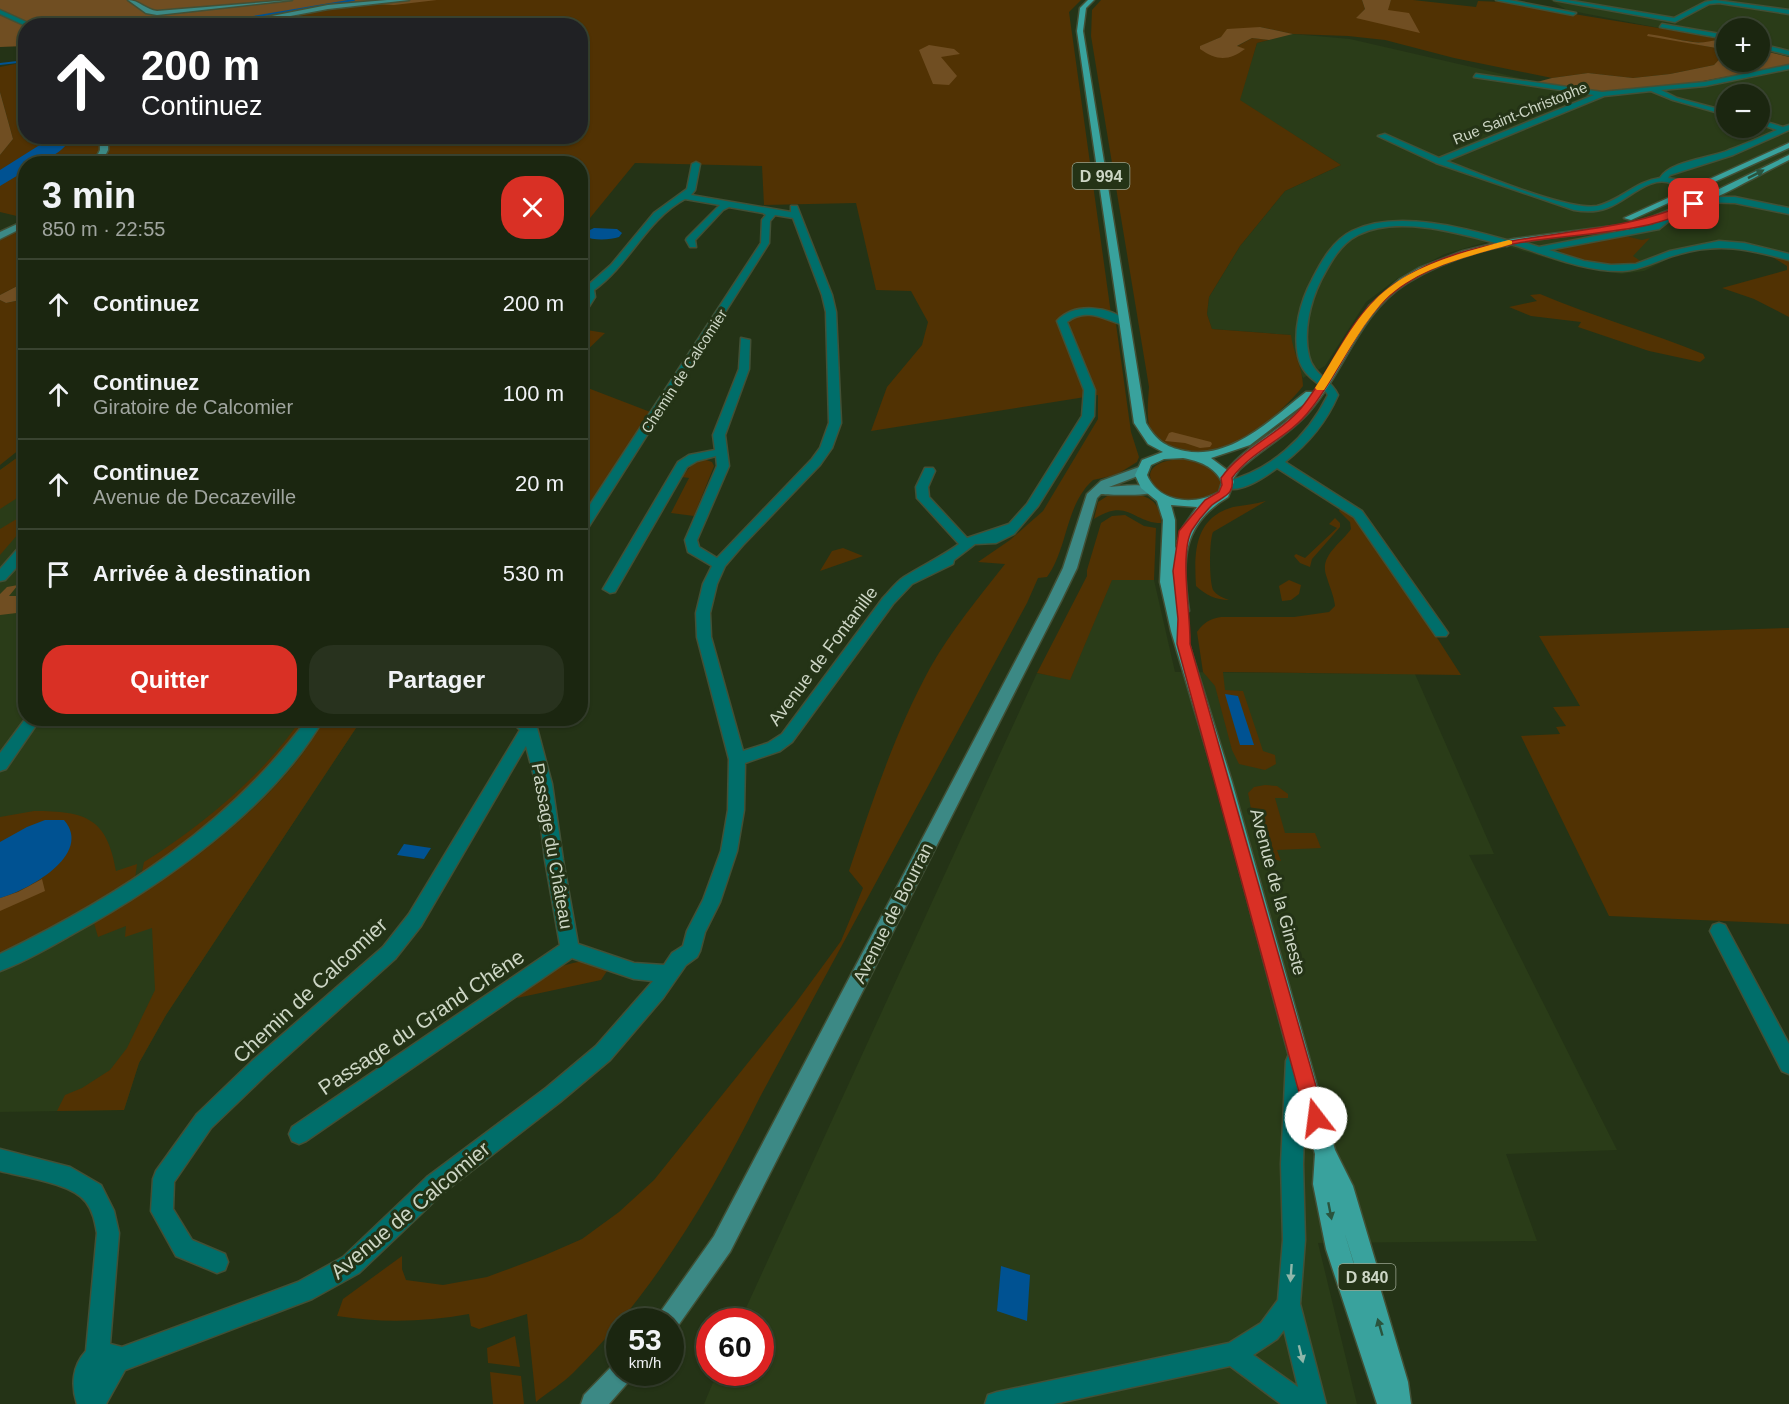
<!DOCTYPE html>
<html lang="fr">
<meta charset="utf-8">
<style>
:root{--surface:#1b2610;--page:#28321e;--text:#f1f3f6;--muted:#a0a59f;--line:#394330;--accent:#d93025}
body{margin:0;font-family:Helvetica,sans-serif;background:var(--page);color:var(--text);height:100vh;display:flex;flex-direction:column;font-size:22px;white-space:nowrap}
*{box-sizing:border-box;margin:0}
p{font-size:20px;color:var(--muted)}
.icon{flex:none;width:33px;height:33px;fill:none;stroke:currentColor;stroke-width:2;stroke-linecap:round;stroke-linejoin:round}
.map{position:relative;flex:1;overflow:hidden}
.panel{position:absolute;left:18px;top:156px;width:570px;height:570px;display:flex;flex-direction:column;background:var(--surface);border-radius:24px;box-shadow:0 2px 4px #0004,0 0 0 2px var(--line)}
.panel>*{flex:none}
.top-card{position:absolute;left:18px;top:18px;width:570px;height:126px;border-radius:24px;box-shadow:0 2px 4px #0004,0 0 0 2px var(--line);background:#202124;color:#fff;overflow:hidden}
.tools{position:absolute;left:1716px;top:18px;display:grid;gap:12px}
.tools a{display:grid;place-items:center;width:54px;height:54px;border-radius:50%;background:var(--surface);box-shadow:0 2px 4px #0004,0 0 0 2px var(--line);font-size:30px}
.speed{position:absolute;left:606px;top:1308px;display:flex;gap:12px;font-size:30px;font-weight:700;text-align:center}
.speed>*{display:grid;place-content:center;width:78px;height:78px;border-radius:50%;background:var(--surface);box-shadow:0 2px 4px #0004,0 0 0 2px var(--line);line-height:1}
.speed small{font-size:15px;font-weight:400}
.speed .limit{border:9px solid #d22;background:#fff;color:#111}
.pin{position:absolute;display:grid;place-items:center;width:51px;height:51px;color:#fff;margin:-26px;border-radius:12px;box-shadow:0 3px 9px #0006}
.me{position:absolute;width:66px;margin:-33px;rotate:345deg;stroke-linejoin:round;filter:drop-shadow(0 0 4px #0008)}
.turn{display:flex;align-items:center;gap:21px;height:126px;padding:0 24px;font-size:27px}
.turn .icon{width:78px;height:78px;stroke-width:2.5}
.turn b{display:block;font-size:42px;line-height:51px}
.round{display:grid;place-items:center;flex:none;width:63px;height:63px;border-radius:24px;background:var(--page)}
.overview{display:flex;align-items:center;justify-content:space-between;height:102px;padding:0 24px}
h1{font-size:36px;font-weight:700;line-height:45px}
.button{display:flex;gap:12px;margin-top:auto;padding:12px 24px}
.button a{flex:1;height:69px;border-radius:24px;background:var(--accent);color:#fff;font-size:24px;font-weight:700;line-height:69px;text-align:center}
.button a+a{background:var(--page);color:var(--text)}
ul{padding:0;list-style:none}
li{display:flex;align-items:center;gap:18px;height:90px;padding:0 24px;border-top:2px solid var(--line)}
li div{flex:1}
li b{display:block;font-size:22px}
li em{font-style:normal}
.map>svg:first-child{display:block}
</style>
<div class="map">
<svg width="1789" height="1404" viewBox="0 0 1789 1404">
<rect width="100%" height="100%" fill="#243316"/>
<g fill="#2a3c18" fill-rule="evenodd">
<polygon points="1550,0 1789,0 1789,57 1760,50 1760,28 1726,28 1726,41 1567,10"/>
<path d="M1293 34 1350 39 1537 82 1597 92 1723 78 1789 65V258L1718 244 1678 254 1644 271 1621 274 1566 264 1490 241 1445 254 1398 278 1366 302 1325 366 1303 378 1293 353 1290 335 1212 329 1207 314 1209 297 1240 246 1285 191 1341 165 1239 100 1257 43ZM1726 94H1760V128H1726Z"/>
<polygon points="25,452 26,718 362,719 166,1015 139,1063 124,1110 0,1112 0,470"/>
<polygon points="1112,579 1154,580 1175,672 1415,674 1494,854 1469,855 1617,1150 1506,1154 1537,1241 1318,1243 1357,1404 704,1404 717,1373 760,1372 760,1322 740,1321 1037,673 1070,679"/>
</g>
<g fill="#513203">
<path d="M192 0H1081L1069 12 1112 321 1116 324 1131 432 1139 457 1137 462 1116 475 1093 480C1065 505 1068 549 1047 577L1038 578 1027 603 760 1097C711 1196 652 1295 573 1373 562 1384 548 1392 536 1402L527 1314 479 1329 471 1326 469 1314C424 1322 382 1323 337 1316L343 1299 402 1256V1269L406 1280 443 1285 487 1277 543 1256 582 1239 619 1212 654 1180 795 1004 841 941 863 888 849 871C872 802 895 732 930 668 951 631 979 597 1005 564L978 562 1010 540 1043 511 1098 419V395L871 431 887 387 922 345 928 322 911 291 876 290 856 203 764 205 762 166 635 163 581 229 580 164H26L25 218 0 212V155L13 139 0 92V67L25 62 26 136H580V26L170 25Z"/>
<path d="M1101 0H1362L1365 9 1357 18 1387 10 1391 0H1413L1476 7 1478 1 1502 2 1701 35 1717 39 1707 43 1694 42 1647 35 1716 48 1725 53 1714 65 1670 74 1633 78 1588 73 1552 78 1454 58 1385 40 1348 36 1293 34 1260 27 1221 37 1201 46 1244 49 1236 47 1252 38 1269 40 1257 43 1240 100 1341 165 1285 191 1240 246 1209 297 1207 314 1212 329 1291 335C1293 352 1303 369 1303 386 1285 409 1248 442 1219 450 1204 454 1188 451 1173 447 1165 445 1154 442 1151 433 1146 419 1148 401 1149 387L1091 36 1092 10Z"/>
<polygon points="25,226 25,282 0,295 0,239"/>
<path d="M1625 236 1642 240 1650 238 1633 256 1642 262C1616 268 1578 267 1557 249Z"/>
<polygon points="1767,251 1789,258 1789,317 1754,299 1722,288 1787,270 1787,266 1769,255"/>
<path d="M1540 294C1594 317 1650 332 1703 354L1705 358 1700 362 1649 351 1578 327 1581 322 1531 316 1509 307 1537 301 1530 295Z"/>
<polygon points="26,299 25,445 0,465 0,300 6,303"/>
<polygon points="581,329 605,333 581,356 580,356"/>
<polygon points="580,385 653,413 580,525"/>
<polygon points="25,452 25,493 0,509 0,470"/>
<polygon points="703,459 712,462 714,466 694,516 671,513 689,478 682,477 693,463"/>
<path d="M1183 459C1199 462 1216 466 1222 484 1219 493 1215 496 1205 498 1159 510 1120 461 1183 459Z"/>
<path d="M1112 493C1135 493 1161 493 1161 523 1133 523 1128 497 1094 519L1098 502Z"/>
<path d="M1266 501 1213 532C1209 541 1209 581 1213 590 1217 596 1224 598 1229 600 1216 600 1206 595 1196 586 1194 553 1194 518 1233 507 1244 505 1255 504 1266 501Z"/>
<path d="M1340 508 1356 512 1461 675 1223 672 1225 690 1243 691 1263 751 1275 755 1276 764 1265 770 1239 764 1232 750 1215 686 1203 672 1197 632C1204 622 1210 619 1221 617H1294L1329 612 1335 606C1334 596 1330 588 1327 578 1318 556 1340 545 1351 529L1350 522 1339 511Z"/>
<polygon points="25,514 25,526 0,555 0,529"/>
<polygon points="1125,515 1144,526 1156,528 1154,580 1112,580 1070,680 1037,673 1087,576 1087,570 1101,523 1112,516"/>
<polygon points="1335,518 1340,523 1340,527 1312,559 1310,567 1300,563 1294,556 1296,554 1305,558 1337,528 1329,524"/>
<polygon points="843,548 863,556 820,571 832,551"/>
<polygon points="1289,580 1301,585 1299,594 1291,600 1282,601 1279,586"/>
<polygon points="1789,628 1789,924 1609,916 1521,736 1560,734 1556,727 1566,726 1553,707 1580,706 1539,636"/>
<path d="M301 719H309L270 768 202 831 141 876 144 862C199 828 266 773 301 719Z"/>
<path d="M325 719H362L166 1015 139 1063 124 1110 57 1111 65 1095 82 1088 110 1070 127 1048 155 990 152 928 125 937 126 926 98 937 94 923C168 879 247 826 300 757 309 745 317 731 325 719Z"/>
<path d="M1265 785 1277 786 1288 794V798H1275L1285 833H1315L1321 848 1277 850 1281 861C1255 857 1253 815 1248 793L1254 787Z"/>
<path d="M34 811C86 811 107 818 116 871L137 864 135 879 59 926 0 956V817Z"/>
<path d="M583 961 609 968 601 980 517 998C534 977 556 965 583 961Z"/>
<polygon points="515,1336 520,1367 488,1363 487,1348"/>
<polygon points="490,1372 521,1376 524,1404 493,1404"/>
</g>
<g fill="#704e22">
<polygon points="0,0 437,0 394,5 346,3 216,25 26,26 25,46 0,47"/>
<polygon points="1362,0 1391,0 1388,10 1409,13 1420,33 1356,18 1365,9"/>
<path d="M1260 27 1293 34 1269 40 1252 38 1237 46 1245 49C1229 61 1217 61 1200 49V46L1221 37 1227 29Z"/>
<path d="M1648 34C1663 36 1678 40 1693 42 1706 44 1713 38 1726 41V62H1760V50L1789 57V65L1676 86 1597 92 1537 82 1552 78 1588 73 1633 78 1670 74 1714 65 1725 53 1716 48 1647 36Z"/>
<polygon points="929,45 954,49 960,54 941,57 957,76 949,85 933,84 919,50"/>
<polygon points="0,92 13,139 0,155"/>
<polygon points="25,282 25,299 6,303 0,300 0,295"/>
<polygon points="1172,432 1211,442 1212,444 1210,447 1200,448 1185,443 1165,441 1169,433"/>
<polygon points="18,585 9,596 25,596 25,612 0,615 0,594 7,587"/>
<polygon points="42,879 45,891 0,911 0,898 18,892"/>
</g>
<g fill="#005292">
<path d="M54 136 72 137C64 152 42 164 26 164L25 171 0 186V170Z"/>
<path d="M594 228 617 229 622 233 619 237C610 240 593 241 584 236L588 231Z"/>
<polygon points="1225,694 1238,696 1254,745 1240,745"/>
<path d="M45 820H64C94 855 26 891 0 898V842L27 827Z"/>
<polygon points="404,844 431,848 424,859 397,855"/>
<polygon points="1001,1266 1030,1275 1027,1321 997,1311"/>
</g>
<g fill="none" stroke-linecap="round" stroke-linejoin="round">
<g stroke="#005292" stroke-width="2">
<polyline points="199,26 354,0"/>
<polyline points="0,64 26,61"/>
</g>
<defs>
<g id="street">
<polygon points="1496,0 1509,0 1576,13 1573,15"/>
<polygon points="1554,0 1567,0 1674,18 1705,2 1715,0 1789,10 1789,14 1719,3 1709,4 1675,22"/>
<polygon points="0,10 33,25 34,26 26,26 0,14"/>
<polygon points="1662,24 1726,35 1726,39 1660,27"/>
<polygon points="1760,44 1789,51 1789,55 1760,48"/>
<path d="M1789 65V69L1705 86 1661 90 1677 98 1726 111V115L1673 100 1651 91 1604 96 1446 161C1478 173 1567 211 1597 206 1620 201 1636 181 1660 178 1670 161 1711 158 1729 150 1745 144 1761 137 1777 130L1760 124V120L1783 127 1789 125V130L1733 155 1670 175 1668 178 1709 185 1705 187 1683 185 1691 193 1687 195C1681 193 1678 187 1672 184 1651 173 1626 202 1607 208 1597 212 1585 212 1574 210L1436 163 1378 136 1385 134 1439 158 1594 95 1474 77 1476 74 1602 92 1705 82Z"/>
<path d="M696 162 700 164 695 190 691 195 791 212V206H797L832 295 836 312 841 423 832 448 820 465 743 545 725 566 717 584 710 613 711 637 743 751 768 743 782 734 883 598C890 591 896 582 904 577 923 565 941 557 959 544L917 498 916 487 925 468H933L935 471 928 487 929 497 967 538 1009 524 1027 504 1082 416 1084 390 1057 321C1074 302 1110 306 1128 322L1123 325C1104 319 1086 307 1067 322L1095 390 1094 416 1038 506 1014 534 996 543 975 544 954 560 953 564 912 584 893 604 792 742 780 751 745 763 744 810 737 851 720 902 705 932 700 951 697 957 686 965 663 998 610 1060 560 1102 443 1193 359 1273 312 1299 125 1370 106 1404H77C71 1386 72 1366 86 1351L97 1233C95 1222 93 1211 86 1202 72 1183 23 1177 0 1171V1149L70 1167 101 1185 114 1211 119 1233 110 1344 122 1347 298 1282 343 1257 427 1177 546 1088 596 1046 653 981 634 979 572 958 306 1141 299 1144 292 1141 289 1134 292 1127 560 945 545 860 536 784 526 746 421 926 395 959 266 1075 211 1128 174 1182 173 1209 192 1240 225 1254 228 1262 225 1270 217 1273 176 1256 151 1211 153 1179 156 1171 197 1114 252 1061 383 947 409 914 520 730 508 718H527L537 728 552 784 563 860 578 944 634 963 664 965 672 953 683 946 687 931 703 900 721 851 728 810 729 759 697 637 696 613 703 584 712 566 688 552 685 540 717 466 716 456 697 461 687 467 615 592 610 593 603 589 678 462 689 455 715 450 713 435 739 369 741 338 750 340 749 369 725 435 729 466 697 540 699 547 717 558 812 459 820 448 829 423 826 312 822 295 793 218 775 215 770 221 769 243 586 531 580 535V520L761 243 762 220 766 215 763 213 729 207 723 210 695 240 696 247H690L686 240 687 238 720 205 685 199C646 220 630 264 594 290L595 297 583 316 580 317C580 306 583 296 586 287L611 265 654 213 687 189 692 164Z"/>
<polygon points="1704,197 1735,197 1789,208 1789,214 1735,203 1701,202 1701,198"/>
<path d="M1672 211 1676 214 1675 216 1659 229 1549 250 1584 261 1611 265 1636 264 1670 251 1719 241 1744 243 1789 254V260C1747 249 1719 242 1676 255 1658 260 1642 270 1623 271 1584 272 1547 255 1511 244L1507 246C1465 235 1399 214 1358 235 1340 244 1330 263 1321 280 1310 302 1303 332 1309 356 1313 375 1331 379 1338 395 1326 423 1309 443 1285 462L1362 511 1446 630 1448 633 1446 636H1436L1354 517 1277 468C1265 477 1236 497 1222 485L1224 482C1270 471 1307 438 1328 395 1321 381 1303 379 1298 356 1293 331 1300 302 1312 280 1321 262 1333 240 1352 231 1396 209 1466 228 1510 241L1514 239 1539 247 1653 225Z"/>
<polygon points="26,544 26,557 5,580 0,581 0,569 21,545"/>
<polygon points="26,718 41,718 6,769 0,771 0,753"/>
<path d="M308 718H324C273 808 162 885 73 934 50 947 25 962 0 971V954C117 897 230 825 308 718Z"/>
<polygon points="1719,923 1725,925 1789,1044 1789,1074 1782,1071 1710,931 1713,925"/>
<path d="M1296 1052 1303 1054 1306 1061 1303 1164 1305 1240 1300 1304 1326 1404H1281L1230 1366 1054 1404H985L988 1395 997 1392 1229 1343 1261 1323 1278 1300 1283 1240 1281 1164 1286 1061 1289 1054ZM1284 1330 1298 1387 1253 1355 1277 1339Z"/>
</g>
<g id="secondary">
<path d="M128 0C139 0 146 10 157 11L292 0 157 15 146 13Z"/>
<polygon points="387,0 409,0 328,9 236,26 220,26 328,5"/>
<polygon points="100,136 108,136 108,150 101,164 93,164 100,150"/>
<polygon points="26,220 26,226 0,239 0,232"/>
<path d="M1142 466 1146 467V473L1109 487C1123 486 1146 482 1157 491 1151 496 1112 495 1101 494L1097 498 1077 568 1061 601 730 1252 675 1330 670 1332V1322H656L659 1314 714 1236 1047 601 1063 568 1087 494 1101 481Z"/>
<polygon points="620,1361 620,1372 634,1372 630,1380 609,1404 581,1404 584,1395 614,1364"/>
</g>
<g id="primary">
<path d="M1088 0H1094L1086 8 1083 31 1146 423C1156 440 1165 447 1185 451 1232 460 1272 418 1306 392H1314L1369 306 1400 279 1419 268 1463 251 1513 239 1629 224 1652 217 1711 193 1789 155V160C1739 185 1690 215 1635 228 1617 232 1599 232 1581 234 1523 240 1458 251 1407 283 1359 313 1345 371 1309 412 1289 435 1261 449 1239 470L1233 479 1234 482 1228 497C1181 525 1182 561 1189 611L1181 615 1185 631 1232 782 1335 1150 1353 1186 1378 1270V1281L1408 1382 1411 1404H1377L1326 1249 1313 1184 1315 1154 1216 782 1171 631 1160 582 1163 520 1157 501 1141 488 1135 475 1142 460 1163 452 1148 444 1134 423 1077 31 1080 8ZM1304 404C1282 431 1248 444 1227 470L1211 458 1250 445ZM1183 458C1199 461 1214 466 1222 482L1219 492C1194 506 1159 503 1147 475L1151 465 1164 459ZM1171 505 1197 507 1183 527 1175 549V520ZM1344 1231 1356 1270V1271Z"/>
<polygon points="1789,143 1789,148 1631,220 1624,218"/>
</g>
</defs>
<use href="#street" stroke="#425036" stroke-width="3"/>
<use href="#secondary" stroke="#425036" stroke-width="3"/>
<use href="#primary" stroke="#425036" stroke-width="3"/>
<use href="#street" fill="#006e6a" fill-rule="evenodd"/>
<use href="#secondary" fill="#3c8985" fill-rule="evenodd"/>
<use href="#primary" fill="#39a29d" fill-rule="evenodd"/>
</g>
<defs><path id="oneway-solid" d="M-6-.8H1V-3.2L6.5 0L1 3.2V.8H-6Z" transform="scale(1.5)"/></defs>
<g fill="#2a543e">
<use href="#oneway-solid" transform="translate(1756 174) rotate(-27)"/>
<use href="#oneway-solid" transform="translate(1330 1211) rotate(79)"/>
<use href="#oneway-solid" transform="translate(1380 1327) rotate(-106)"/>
</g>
<g fill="#90b7aa">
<use href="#oneway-solid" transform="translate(1291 1273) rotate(94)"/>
<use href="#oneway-solid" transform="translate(1301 1354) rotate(76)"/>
</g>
<path fill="#d93025" stroke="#8d1f18" stroke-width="1.5" d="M1691 202 1698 204C1657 236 1559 233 1508 245 1465 255 1412 271 1381 304 1352 335 1337 377 1310 410 1289 438 1252 450 1232 478 1235 495 1223 496 1212 505 1206 511 1197 522 1192 530 1179 553 1191 616 1190 644L1325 1118 1322 1124 1316 1127 1309 1124 1306 1118 1177 644 1178 619 1173 571 1179 531 1205 500 1219 492 1222 485 1221 478C1242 448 1279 435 1302 407 1330 373 1345 327 1377 298 1464 220 1592 248 1691 202Z"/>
<path fill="#f59e0b" d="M1509 240 1512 241V244C1468 257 1412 268 1380 305 1358 331 1342 362 1324 390H1317L1315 388C1334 359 1351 324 1375 300 1409 265 1464 252 1509 240Z"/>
<g text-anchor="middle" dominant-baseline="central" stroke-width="6" stroke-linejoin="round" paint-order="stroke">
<g font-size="15" fill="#cdd6c5" stroke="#243316">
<text transform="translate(1520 113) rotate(-22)">Rue Saint-Christophe</text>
<text transform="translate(684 371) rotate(-57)">Chemin de Calcomier</text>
</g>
<g fill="#243316" stroke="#9aa590" stroke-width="1.5">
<rect x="1072.5" y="163" width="57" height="26" rx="4.5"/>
<rect x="1338.5" y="1264" width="57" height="26" rx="4.5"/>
</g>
<g font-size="16" font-weight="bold" fill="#cdd6c5">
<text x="1101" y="176">D 994</text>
<text x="1367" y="1277">D 840</text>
</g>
<g font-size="18" fill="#cdd6c5" stroke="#243316">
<text transform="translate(823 656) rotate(-53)">Avenue de Fontanille</text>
<text transform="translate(552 846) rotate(80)">Passage du Château</text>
<text transform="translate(1278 892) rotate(75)">Avenue de la Gineste</text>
<text transform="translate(893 913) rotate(-63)">Avenue de Bourran</text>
</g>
<g font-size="21" fill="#cdd6c5" stroke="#243316">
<text transform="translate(310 990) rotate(-43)">Chemin de Calcomier</text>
<text transform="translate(421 1022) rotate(-34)">Passage du Grand Chêne</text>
<text transform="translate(410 1210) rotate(-40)">Avenue de Calcomier</text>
</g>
</g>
</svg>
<div class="tools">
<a>+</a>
<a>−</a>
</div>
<div class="speed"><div>53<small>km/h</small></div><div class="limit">60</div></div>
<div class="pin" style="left:1694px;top:204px;background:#d93025"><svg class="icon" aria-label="arrive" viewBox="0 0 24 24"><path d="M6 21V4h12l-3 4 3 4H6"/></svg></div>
<svg class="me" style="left:1316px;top:1118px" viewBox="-20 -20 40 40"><circle r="19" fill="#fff"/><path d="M0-13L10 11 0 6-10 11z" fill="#d93025"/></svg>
<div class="top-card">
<div class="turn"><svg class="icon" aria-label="ahead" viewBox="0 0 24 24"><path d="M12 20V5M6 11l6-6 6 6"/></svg><div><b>200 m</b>Continuez</div></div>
</div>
<section class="panel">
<div class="overview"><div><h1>3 min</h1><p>850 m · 22:55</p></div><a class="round" style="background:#d93025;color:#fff"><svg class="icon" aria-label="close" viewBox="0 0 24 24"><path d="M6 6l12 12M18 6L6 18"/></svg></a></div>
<ul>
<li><svg class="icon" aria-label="ahead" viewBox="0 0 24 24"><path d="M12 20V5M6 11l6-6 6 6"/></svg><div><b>Continuez</b></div><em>200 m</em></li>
<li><svg class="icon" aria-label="ahead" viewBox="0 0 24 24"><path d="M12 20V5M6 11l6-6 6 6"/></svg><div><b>Continuez</b><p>Giratoire de Calcomier</p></div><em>100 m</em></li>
<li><svg class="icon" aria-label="ahead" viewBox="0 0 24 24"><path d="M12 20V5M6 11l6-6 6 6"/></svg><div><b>Continuez</b><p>Avenue de Decazeville</p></div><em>20 m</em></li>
<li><svg class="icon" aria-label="arrive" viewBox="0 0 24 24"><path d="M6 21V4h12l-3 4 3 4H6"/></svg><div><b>Arrivée à destination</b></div><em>530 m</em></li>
</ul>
<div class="button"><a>Quitter</a><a>Partager</a></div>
</section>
</div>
